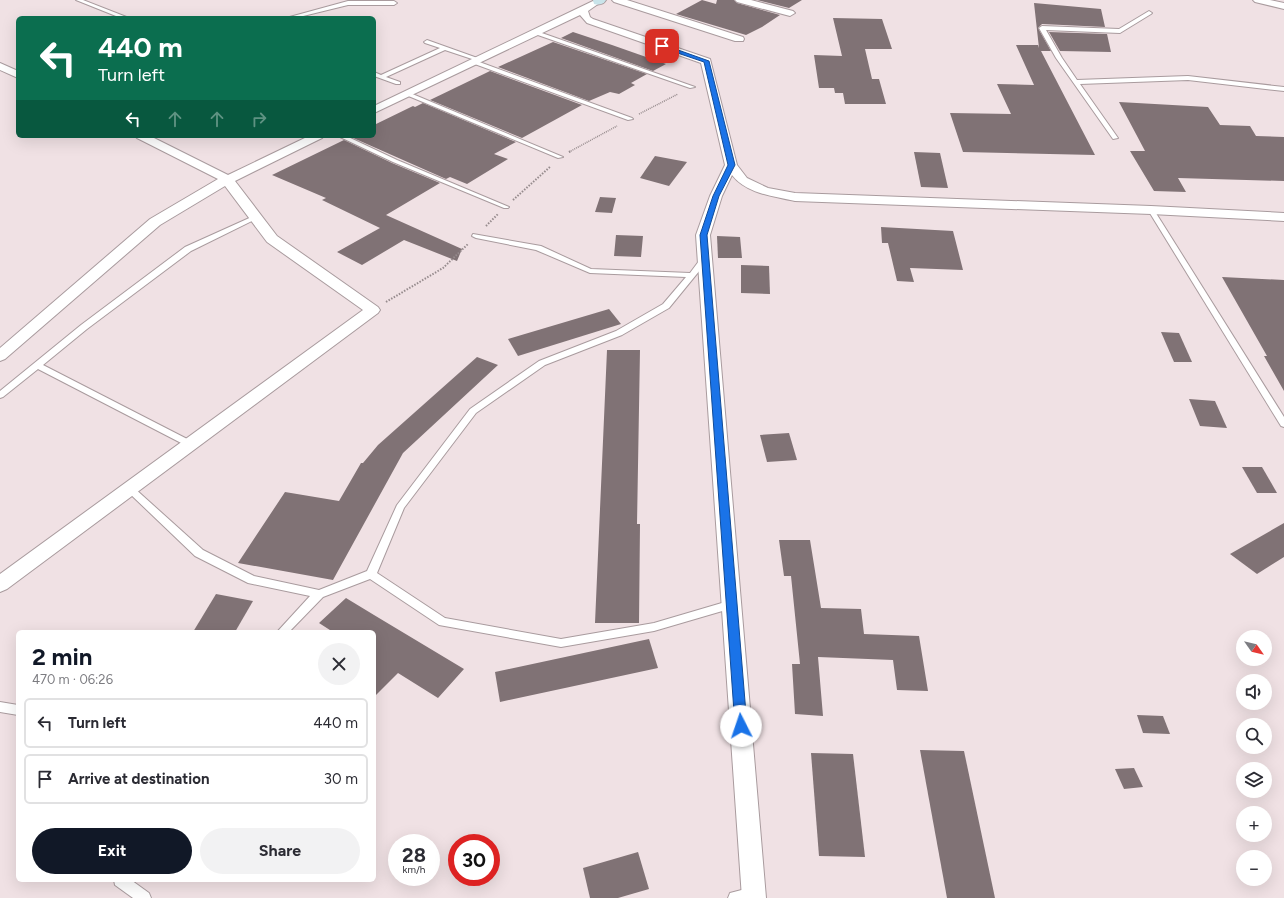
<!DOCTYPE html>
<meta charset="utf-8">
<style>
:root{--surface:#fff;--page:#f2f2f3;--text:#2b2b33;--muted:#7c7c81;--line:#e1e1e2;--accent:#111827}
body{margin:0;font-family:Figtree,sans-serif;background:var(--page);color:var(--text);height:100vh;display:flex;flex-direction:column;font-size:15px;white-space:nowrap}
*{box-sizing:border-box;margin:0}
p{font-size:13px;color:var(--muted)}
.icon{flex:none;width:22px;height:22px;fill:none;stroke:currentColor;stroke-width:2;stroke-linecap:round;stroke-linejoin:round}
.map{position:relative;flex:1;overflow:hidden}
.sheet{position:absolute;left:16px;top:630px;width:360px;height:252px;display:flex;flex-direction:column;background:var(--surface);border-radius:6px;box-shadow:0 4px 16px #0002}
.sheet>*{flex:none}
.top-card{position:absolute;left:16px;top:16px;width:360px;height:122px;border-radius:6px;box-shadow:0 4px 16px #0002;background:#0b6e4f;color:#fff;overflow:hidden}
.needle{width:26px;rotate:124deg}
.buttons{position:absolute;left:1236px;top:630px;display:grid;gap:8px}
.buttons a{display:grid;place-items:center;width:36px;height:36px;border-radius:50%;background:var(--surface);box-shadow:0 4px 16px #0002;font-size:20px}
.speed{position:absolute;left:388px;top:834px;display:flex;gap:8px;font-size:20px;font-weight:700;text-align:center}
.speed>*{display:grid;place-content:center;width:52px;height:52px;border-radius:50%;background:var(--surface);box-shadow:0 4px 16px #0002;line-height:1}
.speed small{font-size:10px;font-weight:400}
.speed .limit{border:6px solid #d22;background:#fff;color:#111}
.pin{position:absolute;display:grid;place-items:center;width:34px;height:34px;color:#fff;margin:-17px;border-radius:8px;box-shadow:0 2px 6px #0006}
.me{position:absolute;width:44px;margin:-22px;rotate:356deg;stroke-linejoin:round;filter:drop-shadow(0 0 3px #0008)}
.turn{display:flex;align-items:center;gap:14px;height:84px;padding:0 16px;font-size:18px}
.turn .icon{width:52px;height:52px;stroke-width:2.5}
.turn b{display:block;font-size:28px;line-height:34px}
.lanes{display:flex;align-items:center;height:38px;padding:0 16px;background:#0003;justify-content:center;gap:20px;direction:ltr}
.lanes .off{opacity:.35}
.round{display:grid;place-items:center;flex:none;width:42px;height:42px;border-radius:21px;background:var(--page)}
.summary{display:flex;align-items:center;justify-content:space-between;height:68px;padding:0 16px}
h1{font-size:24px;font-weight:700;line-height:30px;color:var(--accent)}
.cta{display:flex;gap:8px;margin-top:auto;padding:8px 16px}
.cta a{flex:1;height:46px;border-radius:24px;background:var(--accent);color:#fff;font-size:16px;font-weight:700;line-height:46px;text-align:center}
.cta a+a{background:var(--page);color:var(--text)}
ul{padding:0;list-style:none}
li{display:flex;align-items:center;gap:12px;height:50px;margin:0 8px 6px;padding:0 8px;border:2px solid var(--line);border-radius:6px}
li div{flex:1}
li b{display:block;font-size:15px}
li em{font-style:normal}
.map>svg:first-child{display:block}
</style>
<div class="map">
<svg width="1284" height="898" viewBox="0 0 1284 898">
<rect width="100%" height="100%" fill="#f0e1e4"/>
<g fill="#807275">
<polygon points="702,0 716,4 717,0 734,0 737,3 780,15 762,27 746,35 676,14"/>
<polygon points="757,0 802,0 789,8"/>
<polygon points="1034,3 1101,9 1105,27 1042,24 1038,28 1051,51 1041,51 1095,155 963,152 950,113 1011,114 997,84 1034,85 1016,45 1038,45 1039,48"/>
<polygon points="833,18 882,19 892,49 865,49 872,79 879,79 886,104 845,104 843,93 835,93 834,88 819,88 814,55 842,56"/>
<polygon points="573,32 612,45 666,64 653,71 561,38"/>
<polygon points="1049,32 1107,34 1111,52 1060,51"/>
<polygon points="553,42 647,74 631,83 635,85 619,94 610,92 589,101 498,67"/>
<polygon points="490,71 582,105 522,138 430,100"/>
<polygon points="1119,102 1208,107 1220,125 1250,126 1256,136 1284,137 1284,181 1178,178 1186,192 1154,191 1130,151 1145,151"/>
<polygon points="423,103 516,142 494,154 508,159 467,184 450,177 446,179 351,137 374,136 374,125 413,106 415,107"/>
<polygon points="344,140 392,163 440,183 386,215 462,249 457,261 404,240 362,265 337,252 380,228 322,200 326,198 272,175"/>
<polygon points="914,152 940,153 948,188 921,187"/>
<polygon points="655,156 687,162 669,186 640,178"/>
<polygon points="600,197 616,198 612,213 595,212"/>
<polygon points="881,227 953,231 963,270 910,268 914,282 897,281 888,243 882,243"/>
<polygon points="616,235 643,236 641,257 614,256"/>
<polygon points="717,236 740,237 742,258 718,258"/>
<polygon points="741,265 769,266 770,294 741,293"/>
<polygon points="1222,277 1284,280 1284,391 1264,356 1267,356"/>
<polygon points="609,309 621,324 518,356 508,339"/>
<polygon points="1161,332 1179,333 1192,362 1174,362"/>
<polygon points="607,350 640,350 637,524 640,524 639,623 595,623"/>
<polygon points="477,357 498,365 403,453 333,580 238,563 285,492 339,501 361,463 363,463 378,445"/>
<polygon points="1189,399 1215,401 1227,428 1200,426"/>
<polygon points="789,433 797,460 767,462 760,435"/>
<polygon points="1242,467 1262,467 1277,493 1257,493"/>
<polygon points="1284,523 1284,557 1257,574 1230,554"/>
<polygon points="779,540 810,540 821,608 861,609 864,634 919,636 928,691 897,690 893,660 818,657 823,716 795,714 792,664 800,664 791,576 784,576"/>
<polygon points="216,594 253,601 235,632 193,632"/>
<polygon points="346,598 374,615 464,669 438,698 398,673 374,697 374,632 333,632 319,623"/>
<polygon points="649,639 658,668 500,702 495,672"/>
<polygon points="1137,715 1163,716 1170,734 1143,733"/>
<polygon points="920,750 964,751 995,898 947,898"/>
<polygon points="811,753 853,754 865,857 819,856"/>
<polygon points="1134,768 1143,787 1124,789 1115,769"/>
<polygon points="638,852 649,889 618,898 590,898 583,868"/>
</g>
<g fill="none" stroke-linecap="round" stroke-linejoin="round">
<defs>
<g id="lane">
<polygon points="76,0 83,0 129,18 121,18"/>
<polygon points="348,1 394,1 397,3 394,5 348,5 295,18 286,18"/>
<polygon points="1149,11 1152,13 1151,14 1120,33 1046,30 1062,58 1077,80 1188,76 1284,87 1284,91 1188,80 1080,84 1118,138 1113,139 1056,58 1039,28 1042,26 1119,29"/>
<polygon points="535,32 539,32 695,87 690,88 535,34"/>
<polygon points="427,40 483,60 478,61 445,50 386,77 400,82 400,84 396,84 374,76 374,72 381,75 440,48 425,43 424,42"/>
<polygon points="474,60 632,118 633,119 628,120 472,63 471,62"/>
<polygon points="406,93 410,93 563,157 558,158 406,95"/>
<polygon points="338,136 346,136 397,160 509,207 508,208 504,208 393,162"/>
<polygon points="1151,208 1154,210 1284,417 1284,427 1281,426 1148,210"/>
<polygon points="256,215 258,216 258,218 191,251 87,329 43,365 193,442 194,444 193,446 187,446 38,369 3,397 0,398 0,391 81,325 185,247"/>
<polygon points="473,234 541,246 591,269 690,273 702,257 708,257 709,259 669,308 622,335 545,365 476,413 404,508 377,573 445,618 561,639 654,623 732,600 736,601 737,604 736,607 654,631 561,647 439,625 370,579 323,597 289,632 277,632 310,596 248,583 195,556 127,491 125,489 127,487 133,487 203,550 254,576 319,590 367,571 397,505 470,409 539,361 616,331 663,304 686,277 590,273 536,250 476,238 472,236"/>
<polygon points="0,702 18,705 18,715 0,712"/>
<polygon points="114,880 131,880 149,893 151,898 133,898 115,885"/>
<polygon points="753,887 758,888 759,893 758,898 728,898 730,893"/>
</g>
<g id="street">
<polygon points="612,0 627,0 743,37 744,39 743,41 735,41 614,2"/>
<polygon points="735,0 751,0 793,11 795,13 790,16 737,2"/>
<polygon points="1253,0 1270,0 1284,3 1284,9 1255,2"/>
<path d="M593 1 598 4 588 11 590 17 593 19 710 59 737 165 747 178 768 188 795 193 1151 206 1284 213V221L1151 214 795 201C773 196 747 194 732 175L722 196 710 235 766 898H742L696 235 710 196 725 165 701 63 587 23 580 15 374 113V106Z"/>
<polygon points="0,63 18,71 18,78 0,70"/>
<polygon points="135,136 150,136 228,175 309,136 324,136 322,138 235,181 277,236 378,307 380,310 378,313 7,589 0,592 0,574 363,310 267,242 225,186 160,225 5,359 0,361 0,348 150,219 218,179 137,138"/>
</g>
<path id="secondary" d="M593 0H606C603 5 599 5 594 4Z"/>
</defs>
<use href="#lane" stroke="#a99b9e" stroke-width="2"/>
<use href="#street" stroke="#a99b9e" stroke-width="2"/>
<use href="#secondary" stroke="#a99b9e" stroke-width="2"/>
<g stroke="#968b8d" stroke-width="1.5" stroke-dasharray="1 1" stroke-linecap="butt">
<polyline points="639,114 678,94"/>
<polyline points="569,152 617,126"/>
</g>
<g stroke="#968b8d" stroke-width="2" stroke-dasharray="1.5 1.5" stroke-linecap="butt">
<polyline points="569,152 571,151"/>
<polyline points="513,200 551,166"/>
<polyline points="486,226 498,214"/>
<polyline points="386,302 443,268 468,244"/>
</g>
<use href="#lane" fill="#fff" fill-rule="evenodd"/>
<use href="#street" fill="#fff" fill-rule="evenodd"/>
<use href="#secondary" fill="#c9e4ea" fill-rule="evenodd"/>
</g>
<polygon fill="#1a73e8" stroke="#114b97" points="660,45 664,45 709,61 735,165 719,196 707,235 747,726 745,729 741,731 737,729 735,726 700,235 713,196 728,165 704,62 660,47"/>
</svg>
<div class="buttons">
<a><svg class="needle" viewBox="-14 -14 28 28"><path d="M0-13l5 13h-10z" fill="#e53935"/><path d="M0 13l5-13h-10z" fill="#7c7c81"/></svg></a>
<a><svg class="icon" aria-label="sound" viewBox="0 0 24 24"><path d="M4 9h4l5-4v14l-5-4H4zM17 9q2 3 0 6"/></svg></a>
<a><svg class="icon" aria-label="search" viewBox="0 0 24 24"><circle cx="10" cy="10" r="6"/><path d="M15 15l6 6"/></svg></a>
<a><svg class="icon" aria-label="layers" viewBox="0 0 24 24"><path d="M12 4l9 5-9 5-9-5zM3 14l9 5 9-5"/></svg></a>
<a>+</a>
<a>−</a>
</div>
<div class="speed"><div>28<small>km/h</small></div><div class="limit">30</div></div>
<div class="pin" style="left:662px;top:46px;background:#d93025"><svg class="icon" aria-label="arrive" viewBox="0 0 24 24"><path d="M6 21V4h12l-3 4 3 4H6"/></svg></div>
<svg class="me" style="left:741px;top:726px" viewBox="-20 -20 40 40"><circle r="19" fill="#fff"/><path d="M0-13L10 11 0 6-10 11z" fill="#1a73e8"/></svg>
<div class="top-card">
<div class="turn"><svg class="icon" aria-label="left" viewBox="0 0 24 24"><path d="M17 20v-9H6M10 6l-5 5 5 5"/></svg><div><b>440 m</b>Turn left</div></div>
<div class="lanes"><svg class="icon" aria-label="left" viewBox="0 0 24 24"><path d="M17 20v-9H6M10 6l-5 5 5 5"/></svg><svg class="icon off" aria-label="ahead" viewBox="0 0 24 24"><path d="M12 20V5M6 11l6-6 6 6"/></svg><svg class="icon off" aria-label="ahead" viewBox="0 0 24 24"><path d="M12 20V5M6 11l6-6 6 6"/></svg><svg class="icon off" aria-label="right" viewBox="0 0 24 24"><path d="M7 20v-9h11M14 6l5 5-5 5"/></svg></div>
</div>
<section class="sheet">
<div class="summary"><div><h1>2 min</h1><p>470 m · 06:26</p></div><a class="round"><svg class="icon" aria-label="close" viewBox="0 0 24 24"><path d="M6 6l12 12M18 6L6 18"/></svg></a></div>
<ul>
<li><svg class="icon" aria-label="left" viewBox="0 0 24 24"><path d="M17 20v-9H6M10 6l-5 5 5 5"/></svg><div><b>Turn left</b></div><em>440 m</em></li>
<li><svg class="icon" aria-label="arrive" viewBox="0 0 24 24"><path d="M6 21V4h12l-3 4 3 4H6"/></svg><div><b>Arrive at destination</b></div><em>30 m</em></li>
</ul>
<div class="cta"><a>Exit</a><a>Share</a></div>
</section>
</div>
